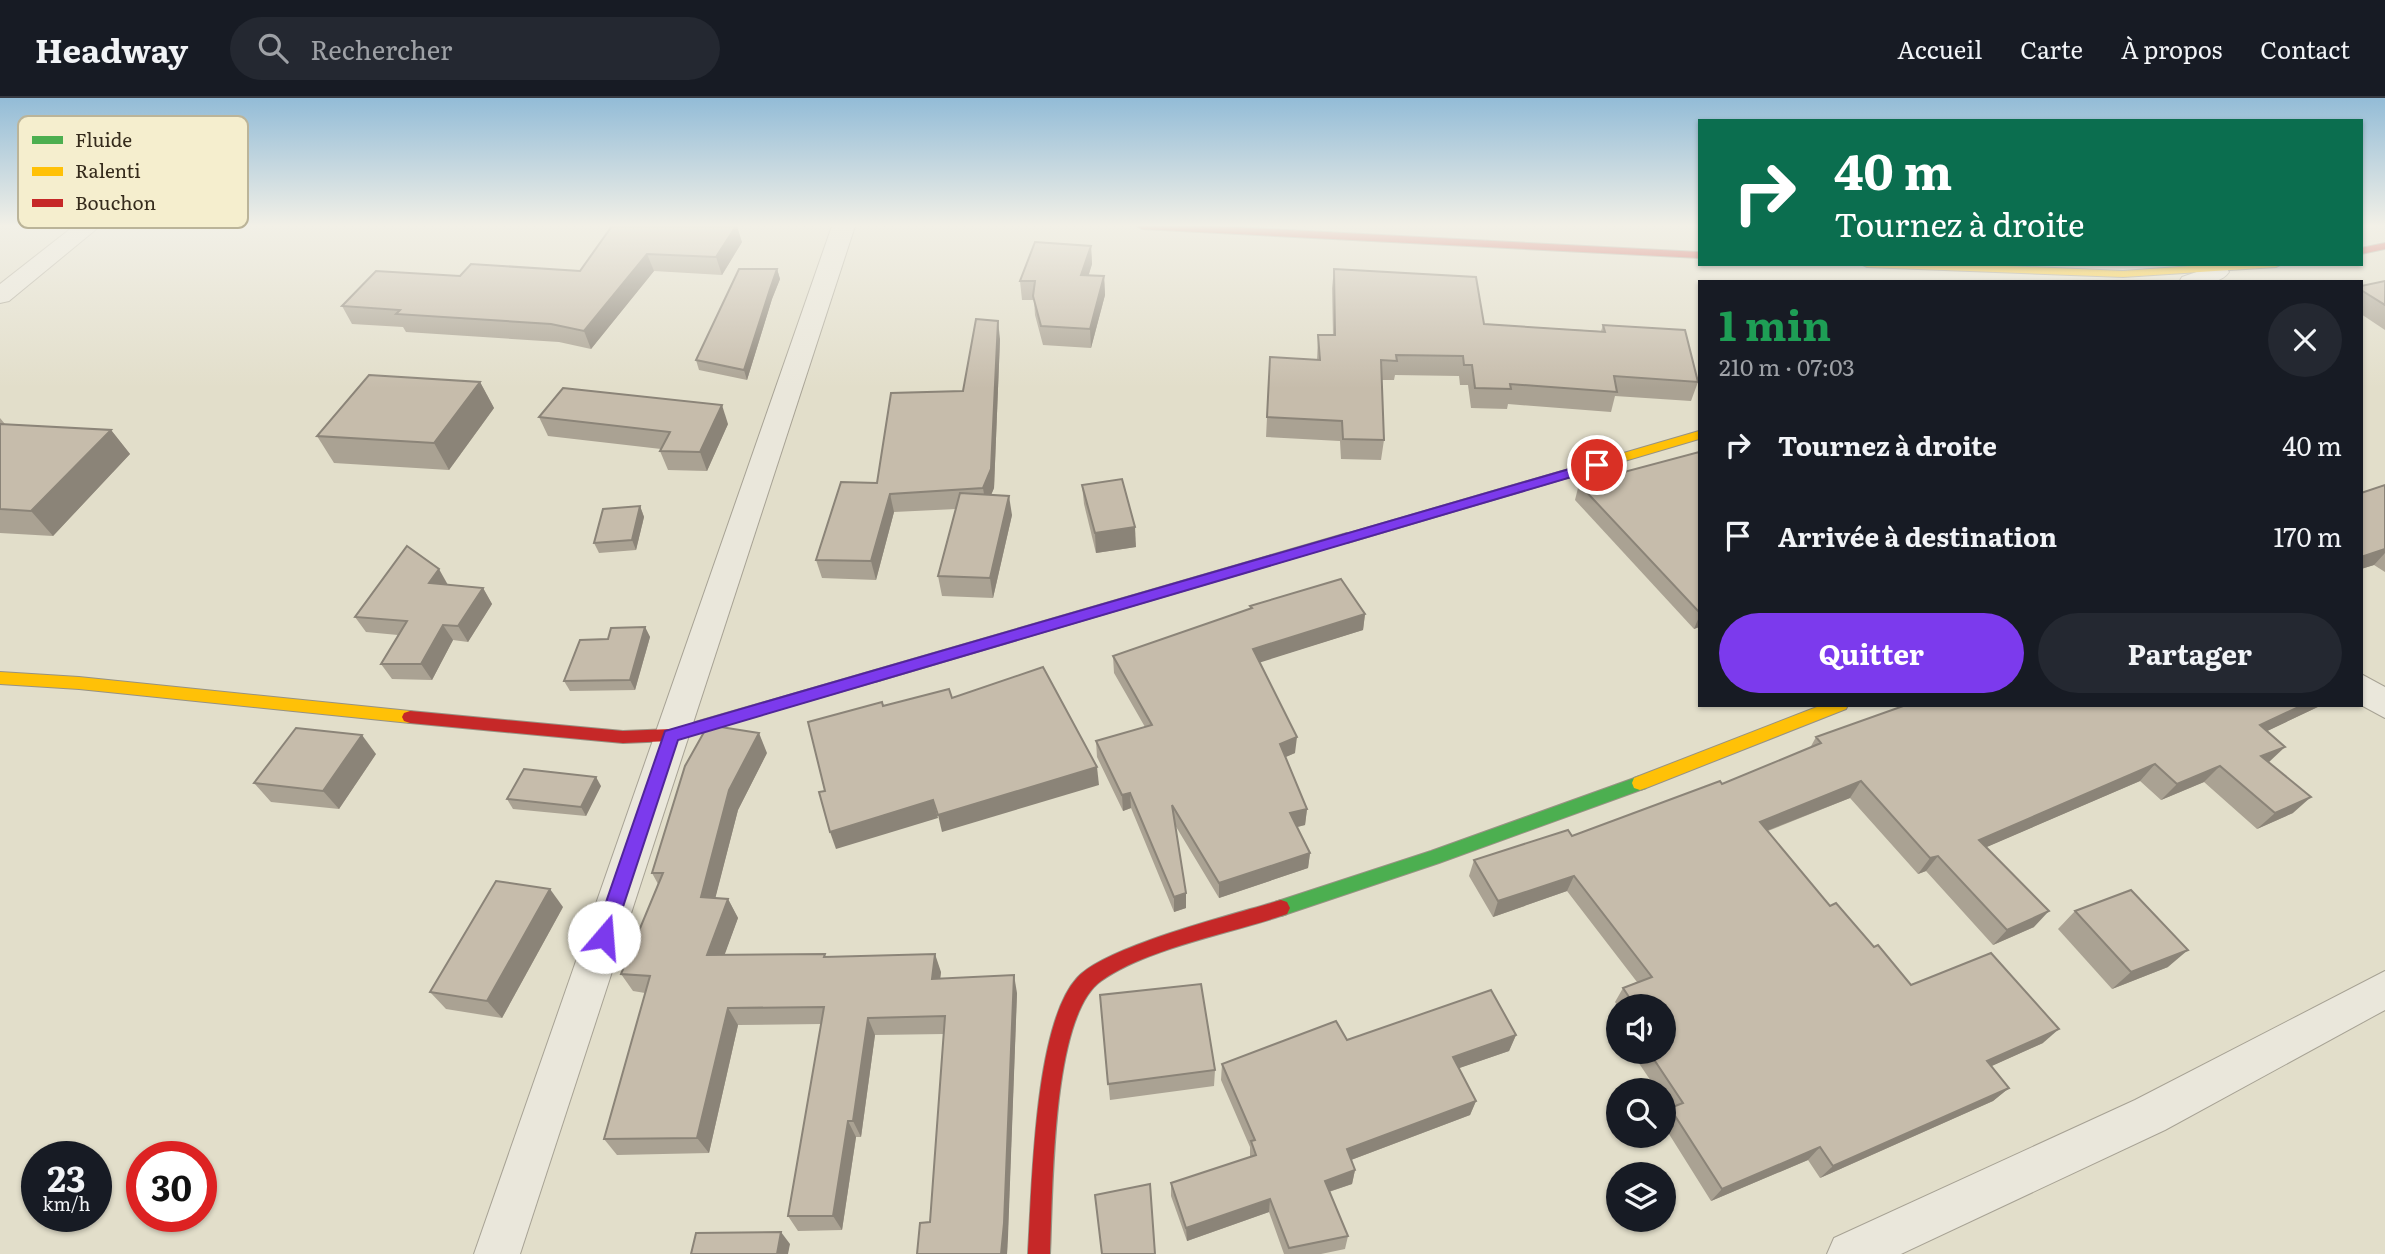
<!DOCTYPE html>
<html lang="fr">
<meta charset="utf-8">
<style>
:root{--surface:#171b24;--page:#242831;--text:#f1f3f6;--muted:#9ea1a6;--line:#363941;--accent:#7c3aed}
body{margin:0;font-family:Literata,serif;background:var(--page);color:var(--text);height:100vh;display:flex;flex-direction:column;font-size:26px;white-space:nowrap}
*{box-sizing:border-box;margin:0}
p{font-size:23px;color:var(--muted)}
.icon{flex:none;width:38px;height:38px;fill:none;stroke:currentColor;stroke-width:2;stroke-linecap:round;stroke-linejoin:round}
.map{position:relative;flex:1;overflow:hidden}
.details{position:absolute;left:1698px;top:182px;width:665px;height:427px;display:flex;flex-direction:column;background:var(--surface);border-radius:0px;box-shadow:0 2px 5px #0004}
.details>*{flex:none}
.banner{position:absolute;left:1698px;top:21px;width:665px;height:147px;border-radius:0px;box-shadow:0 2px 5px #0004;background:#0b6e4f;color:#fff;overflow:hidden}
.buttons{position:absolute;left:1606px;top:896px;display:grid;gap:14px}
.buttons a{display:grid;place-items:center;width:70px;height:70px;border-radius:50%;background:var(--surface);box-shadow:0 2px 5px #0004;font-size:35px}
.speed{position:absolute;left:21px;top:1043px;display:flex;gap:14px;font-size:35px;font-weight:700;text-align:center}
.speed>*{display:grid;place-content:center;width:91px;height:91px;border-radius:50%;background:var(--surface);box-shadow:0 2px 5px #0004;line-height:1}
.speed small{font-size:18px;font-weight:400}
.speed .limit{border:10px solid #d22;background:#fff;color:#111}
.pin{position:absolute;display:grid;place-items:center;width:60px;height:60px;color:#fff;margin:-30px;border:4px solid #fff;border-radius:50%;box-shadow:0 2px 7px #0007}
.me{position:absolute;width:77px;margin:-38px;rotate:18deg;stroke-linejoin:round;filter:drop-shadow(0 0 5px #0008)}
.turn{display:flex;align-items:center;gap:24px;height:147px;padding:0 21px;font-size:32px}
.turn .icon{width:91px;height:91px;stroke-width:2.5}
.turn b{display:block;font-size:49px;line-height:60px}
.round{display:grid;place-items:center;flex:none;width:74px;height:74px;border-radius:37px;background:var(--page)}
.overview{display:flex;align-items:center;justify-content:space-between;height:119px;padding:0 21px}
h1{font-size:42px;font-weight:700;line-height:52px;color:#1e9e55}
.button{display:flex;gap:14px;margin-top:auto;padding:14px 21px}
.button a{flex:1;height:80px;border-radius:42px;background:var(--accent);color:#fff;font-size:28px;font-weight:700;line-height:80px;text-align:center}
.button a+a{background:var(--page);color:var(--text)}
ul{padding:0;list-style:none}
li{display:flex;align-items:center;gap:21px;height:91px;padding:0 21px}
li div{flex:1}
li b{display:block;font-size:26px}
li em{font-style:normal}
header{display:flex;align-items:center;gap:42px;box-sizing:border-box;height:98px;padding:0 35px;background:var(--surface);border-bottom:2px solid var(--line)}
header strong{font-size:33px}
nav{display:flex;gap:38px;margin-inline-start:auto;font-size:24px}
.search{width:490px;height:63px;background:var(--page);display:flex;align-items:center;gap:18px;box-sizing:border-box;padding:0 24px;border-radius:38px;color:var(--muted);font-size:26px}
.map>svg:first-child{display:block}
</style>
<header>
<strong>Headway</strong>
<div class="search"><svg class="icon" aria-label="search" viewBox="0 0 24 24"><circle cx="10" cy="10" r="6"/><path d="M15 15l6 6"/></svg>Rechercher</div>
<nav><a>Accueil</a><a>Carte</a><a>À propos</a><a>Contact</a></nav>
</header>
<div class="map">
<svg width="2385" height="1156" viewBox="0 0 2385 1156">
<rect width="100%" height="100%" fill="#e2deca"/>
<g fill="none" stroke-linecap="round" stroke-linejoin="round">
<defs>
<g id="street">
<polygon points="74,128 100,128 9,203 0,205 0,186"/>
<polygon points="832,128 855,128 520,1156 474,1156"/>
<path d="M2217 167 2226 169 2229 174C2219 189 2195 184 2179 184L2182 179Z"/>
<polygon points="2361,576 2385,589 2385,620 2361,607"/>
<polygon points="2385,873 2385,912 2165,1032 1901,1156 1827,1156 1834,1140 2135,1002"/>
</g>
<g id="fast">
<polygon points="1347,435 1352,437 1354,440 1352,443 875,584 867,578 875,572"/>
<polygon points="1640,678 1646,680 1648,685 1646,690 1439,765 1281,818 1275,816 1272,810 1275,804 1281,802 1431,753"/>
</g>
<g id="slow">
<polygon points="1861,166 1961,166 2123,173 2220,166 2282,166 2276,169 2123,179 1867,169"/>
<polygon points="1699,333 1699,341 1347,445 1340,440 1342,437"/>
<polygon points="0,574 79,579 410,613 416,615 418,619 416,623 410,625 79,591 0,586"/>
<polygon points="1822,607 1848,607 1846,611 1646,690 1640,692 1634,690 1632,685 1634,680"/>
</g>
<g id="jam">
<polygon points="1137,128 1212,128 1699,154 1699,160 1142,131"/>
<polygon points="2385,145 2385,151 2361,156 2361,150"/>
<polygon points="875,572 881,574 883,578 881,582 671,643 623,645 410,625 404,623 402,619 404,615 410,613 623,633 671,631"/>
<path d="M1281 802 1287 804 1290 810 1287 816C1233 835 1147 850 1101 883 1051 918 1053 1095 1050 1156H1028C1032 1091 1034 927 1077 880 1105 848 1236 816 1281 802Z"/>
</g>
</defs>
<use href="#street" stroke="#a7a294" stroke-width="2"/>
<use href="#fast" stroke="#979283" stroke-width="2"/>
<use href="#slow" stroke="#979283" stroke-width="2"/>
<use href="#jam" stroke="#979283" stroke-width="2"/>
<use href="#street" fill="#eae7db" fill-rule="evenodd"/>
<use href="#fast" fill="#4caf50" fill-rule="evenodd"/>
<use href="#slow" fill="#ffc107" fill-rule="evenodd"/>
<use href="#jam" fill="#c62828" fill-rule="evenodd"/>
</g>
<g fill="#aaa293">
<polygon points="612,128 742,144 722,177 654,173 591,251 559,244 406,234 403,229 352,226 342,208 460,178 580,173"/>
<polygon points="1091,148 1092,166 1088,178 1104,178 1105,197 1091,250 1043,247 1035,217 1034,202 1022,202 1020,183"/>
<polygon points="777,171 780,181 772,201 747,282 699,272 696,262"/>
<polygon points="1334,171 1484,226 1601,233 1603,227 1698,284 1691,303 1615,298 1611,314 1508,306 1507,311 1471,310 1468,287 1460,287 1459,278 1395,277 1394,282 1382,282 1384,342 1381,362 1341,361 1340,343 1266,339 1270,259 1317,262 1318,237 1333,237 1332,190"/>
<polygon points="2385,183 2385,232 2361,216 2361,188"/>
<polygon points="1000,241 994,390 991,397 1012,417 993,500 942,498 938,478 956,411 894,414 876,482 822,480 816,462 877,385 963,293"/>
<polygon points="480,284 494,310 449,372 334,365 317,338"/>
<polygon points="539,319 728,326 707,373 668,372 660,353 661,351 548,338"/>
<polygon points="0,320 5,326 111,332 130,356 53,438 0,435"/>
<polygon points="1699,354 1699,529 1694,531 1575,402 1579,386"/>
<polygon points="1082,387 1136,449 1096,455 1084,406"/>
<polygon points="2385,387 2385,474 2374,467 2361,471 2361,395"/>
<polygon points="640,408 644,419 636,452 599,455 594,445"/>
<polygon points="448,487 483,490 492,506 468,544 453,542 432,582 392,581 381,566 398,537 366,534 355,519"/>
<polygon points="1250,508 1365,516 1363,532 1259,564 1295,655 1285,659 1307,711 1305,727 1297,729 1310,755 1308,770 1219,800 1175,727 1186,795 1186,810 1174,814 1131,710 1123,713 1097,659 1096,643 1145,629 1114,575 1113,558 1250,511"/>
<polygon points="645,529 650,539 635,592 570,593 564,583"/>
<polygon points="1906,607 2322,607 2267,633 2269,664 2293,715 2257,731 2204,684 2161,702 2140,683 1986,749 2034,829 1993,847 1926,773 1918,776 1850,700 1768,733 1830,808 1874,849 1911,887 2043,945 1991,968 2009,990 1993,1003 1820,1080 1808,1062 1711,1103 1664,1028 1664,1019 1670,1011 1664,1003 1664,992 1657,992 1634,958 1637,954 1664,954 1664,908 1619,908 1619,910 1615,904 1623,890 1637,884 1567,793 1493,819 1469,778 1474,762 1572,738 1722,686 1810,650 1816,639"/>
<polygon points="767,655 738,712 715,800 728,801 738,820 724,857 826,859 941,874 940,881 1017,895 1007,1156 917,1156 930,1124 944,936 875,937 861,1039 856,1039 842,1132 798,1133 788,1118 821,926 738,927 709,1055 617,1057 604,1041 645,895 633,893 621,876 658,786 652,775"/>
<polygon points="376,656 339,711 271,704 254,685"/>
<polygon points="601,688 586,718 513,711 507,701"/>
<polygon points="563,809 502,920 446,911 430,894"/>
<polygon points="2075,813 2168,869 2112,891 2058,831"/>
<polygon points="1100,897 1215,972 1214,988 1110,1002"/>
<polygon points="1516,937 1509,953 1459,970 1476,1003 1470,1017 1351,1062 1355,1072 1352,1086 1329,1094 1348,1138 1345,1151 1321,1156 1284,1156 1269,1114 1187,1143 1171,1098 1171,1085 1250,1059 1250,1049 1221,982 1222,966 1347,942"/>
</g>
<g fill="#8b8478">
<polygon points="736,128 737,128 742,144 722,177 716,159"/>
<polygon points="1091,148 1092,166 1083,196 1081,177"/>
<polygon points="647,156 654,173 591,251 584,233"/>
<polygon points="777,171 780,181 772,201 747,282 744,272 770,191"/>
<polygon points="1104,178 1105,197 1091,250 1090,231"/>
<polygon points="998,223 1000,241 994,390 986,409 983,390"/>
<polygon points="480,284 494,310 449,372 434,345"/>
<polygon points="722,307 728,326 707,373 700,354"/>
<polygon points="111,332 130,356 53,438 31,413"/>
<polygon points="890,396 894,414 876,482 871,463"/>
<polygon points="1009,398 1012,417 993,500 990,480"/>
<polygon points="640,408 644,419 636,452 632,442"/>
<polygon points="1135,429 1136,449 1096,455 1095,435"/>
<polygon points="2385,451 2385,455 2374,467 2361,471 2361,459"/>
<polygon points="439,471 448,487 429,485"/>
<polygon points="483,490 492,506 468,544 458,528"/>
<polygon points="1365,516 1363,532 1252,567 1253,551"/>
<polygon points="1699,519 1699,529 1694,531"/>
<polygon points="443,527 453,542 432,582 421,566"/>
<polygon points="645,529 650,539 635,592 630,582"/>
<polygon points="2303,607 2322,607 2244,644 2260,627"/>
<polygon points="759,635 767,655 738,712 711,817 701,799 729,692"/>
<polygon points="362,637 376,656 339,711 323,693"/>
<polygon points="1297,639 1295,655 1279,662 1280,646"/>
<polygon points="2285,649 2268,665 2261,658"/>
<polygon points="2155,666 2140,683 1966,758 1979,742"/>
<polygon points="2220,668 2204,684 2161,702 2177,686"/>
<polygon points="1097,669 1099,687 942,734 938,717"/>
<polygon points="596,679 601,688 586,718 581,709"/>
<polygon points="1861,683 1850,700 1751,739 1760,724"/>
<polygon points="1130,695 1131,710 1123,713 1122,697"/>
<polygon points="2311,699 2293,715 2257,731 2275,715"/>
<polygon points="933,702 938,720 836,751 830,734"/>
<polygon points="1307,711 1305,727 1289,731 1290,715"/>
<polygon points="1310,755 1308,770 1219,800 1219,785"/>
<polygon points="1938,758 1926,773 1918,776 1930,760"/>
<polygon points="1574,778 1567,793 1493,819 1498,803"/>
<polygon points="550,791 563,809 502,920 487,903"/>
<polygon points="1186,795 1186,810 1174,814 1174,799"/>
<polygon points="728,801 738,820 718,875 707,857"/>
<polygon points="2049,813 2034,829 1993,847 2007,832"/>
<polygon points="2188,852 2168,869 2112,891 2131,874"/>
<polygon points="935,856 941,874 938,899 932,881"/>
<polygon points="1014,877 1017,895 1008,1139 1007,1156 1001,1156"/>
<polygon points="728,910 738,927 709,1055 697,1040"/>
<polygon points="868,920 875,937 861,1039 853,1023"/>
<polygon points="2059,931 2043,945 1972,977 1987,963"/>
<polygon points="1516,937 1509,953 1448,974 1453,959"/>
<polygon points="2009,990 1993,1003 1820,1080 1833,1068"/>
<polygon points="1476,1003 1470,1017 1343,1065 1347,1051"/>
<polygon points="848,1023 856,1039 842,1132 833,1118"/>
<polygon points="1820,1049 1808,1062 1711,1103 1722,1091"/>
<polygon points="1355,1072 1352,1086 1322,1096 1325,1083"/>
<polygon points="1270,1101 1269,1114 1187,1143 1186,1130"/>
<polygon points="781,1134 790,1146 788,1156 777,1156"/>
</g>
<g fill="#c6bcab" stroke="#8b8478" stroke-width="2">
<polygon points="612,128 736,128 716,159 647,156 584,233 551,226 396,216 400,212 342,208 376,173 460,178 471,166 580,173"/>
<polygon points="1035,144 1091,148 1081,177 1104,178 1090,231 1041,228 1033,198 1035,183 1020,183"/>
<polygon points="739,171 777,171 770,191 744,272 696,262"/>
<polygon points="1334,171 1476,179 1484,226 1605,234 1603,227 1685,232 1698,284 1614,278 1617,294 1510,286 1511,291 1475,290 1472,267 1464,267 1463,258 1396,257 1397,263 1381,262 1384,342 1343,341 1342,323 1267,319 1270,259 1320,262 1318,237 1335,237"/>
<polygon points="2385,183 2385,207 2361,192 2361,188"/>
<polygon points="976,221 998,223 991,371 983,390 890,396 871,463 816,462 841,384 877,385 891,295 963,293"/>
<polygon points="369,277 480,284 434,345 317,338"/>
<polygon points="563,290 722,307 700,354 660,353 670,334 539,319"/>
<polygon points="0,326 111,332 31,413 0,411"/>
<polygon points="1699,354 1699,514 1579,386"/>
<polygon points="1122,381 1135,429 1095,435 1082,387"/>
<polygon points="2385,387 2385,451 2361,459 2361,395"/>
<polygon points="960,395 1009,398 990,480 938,478"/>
<polygon points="640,408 632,442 594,445 603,411"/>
<polygon points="407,448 439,471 429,485 483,490 458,528 443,527 421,566 381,566 407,523 355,519"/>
<polygon points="1341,481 1365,516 1253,551 1297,639 1280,646 1307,711 1290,715 1310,755 1219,785 1172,707 1186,795 1174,799 1130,695 1122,697 1096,643 1152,627 1113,558 1252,510 1250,508"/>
<polygon points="645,529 630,582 564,583 580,542 608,541 611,530"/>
<polygon points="1043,569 1097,669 938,717 933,702 830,734 819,694 825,693 808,624 882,604 883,608 949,591 952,600"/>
<polygon points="1906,607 2303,607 2260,627 2285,649 2261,658 2311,699 2275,715 2220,668 2177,686 2155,666 1979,742 2049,813 2007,832 1938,758 1930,760 1861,683 1760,724 1830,808 1836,805 1874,849 1878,847 1911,887 1991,855 2059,931 1987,963 2009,990 1833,1068 1820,1049 1722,1091 1670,1010 1683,1005 1649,954 1664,954 1664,908 1635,908 1623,890 1652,879 1574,778 1498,803 1474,762 1568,732 1572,738 1720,683 1722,686 1821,645 1816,639"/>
<polygon points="708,627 759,635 729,692 701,799 728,801 707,857 825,856 824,859 935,856 932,881 1014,877 1004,1125 1001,1156 917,1156 920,1125 930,1124 945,918 868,920 853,1023 848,1023 833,1118 788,1118 824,909 728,910 697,1040 604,1041 650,878 621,876 663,775 652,775 685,668"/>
<polygon points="296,630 362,637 323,693 254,685"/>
<polygon points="524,671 596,679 581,709 507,701"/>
<polygon points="496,783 550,791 487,903 430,894"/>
<polygon points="2131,792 2188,852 2131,874 2075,813"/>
<polygon points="1201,886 1215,972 1108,986 1100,897"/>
<polygon points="1491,892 1516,937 1453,959 1476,1003 1347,1051 1355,1072 1325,1083 1348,1138 1289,1150 1270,1101 1186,1130 1171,1085 1256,1057 1251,1043 1255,1042 1222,966 1336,923 1347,942"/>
<polygon points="1150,1086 1155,1156 1102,1156 1095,1097"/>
<polygon points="781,1134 777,1156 691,1156 696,1135"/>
</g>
<linearGradient id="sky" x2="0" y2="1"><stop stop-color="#93bcd7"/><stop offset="0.44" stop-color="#f2f0e7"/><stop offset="1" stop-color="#f2f0e7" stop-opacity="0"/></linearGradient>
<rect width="2385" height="290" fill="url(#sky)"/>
<polygon fill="#7c3aed" stroke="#51269a" stroke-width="2" points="1597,363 1602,364 1602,370 678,642 613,839 610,845 604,848 597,845 594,839 665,633"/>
<rect x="18" y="18" width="230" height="112" rx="10" fill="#f5eece" stroke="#bbb499" stroke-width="2"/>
<rect x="32" y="38" width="31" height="8" fill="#4caf50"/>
<rect x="32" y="69" width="31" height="9" fill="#ffc107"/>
<rect x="32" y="101" width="31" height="8" fill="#c62828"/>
<g font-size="19" fill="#352b1c">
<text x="75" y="49">Fluide</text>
<text x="75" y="80">Ralenti</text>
<text x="75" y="112">Bouchon</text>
</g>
</svg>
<div class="buttons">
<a><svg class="icon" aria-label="sound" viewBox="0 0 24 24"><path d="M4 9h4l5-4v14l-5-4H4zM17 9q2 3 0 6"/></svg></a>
<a><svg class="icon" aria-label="search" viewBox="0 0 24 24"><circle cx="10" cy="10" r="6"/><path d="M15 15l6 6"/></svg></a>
<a><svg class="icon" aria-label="layers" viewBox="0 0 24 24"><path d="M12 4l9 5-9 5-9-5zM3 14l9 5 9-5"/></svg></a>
</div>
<div class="speed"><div>23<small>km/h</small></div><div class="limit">30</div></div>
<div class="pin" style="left:1597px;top:367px;background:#d93025"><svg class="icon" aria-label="arrive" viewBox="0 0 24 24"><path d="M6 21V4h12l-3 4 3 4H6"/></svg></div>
<svg class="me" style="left:604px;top:839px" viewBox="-20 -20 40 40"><circle r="19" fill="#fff"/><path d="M0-13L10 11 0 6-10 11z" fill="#7c3aed"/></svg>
<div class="banner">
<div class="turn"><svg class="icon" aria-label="right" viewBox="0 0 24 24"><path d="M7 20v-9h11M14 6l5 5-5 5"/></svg><div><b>40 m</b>Tournez à droite</div></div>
</div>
<section class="details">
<div class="overview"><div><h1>1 min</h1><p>210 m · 07:03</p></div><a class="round"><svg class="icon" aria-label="close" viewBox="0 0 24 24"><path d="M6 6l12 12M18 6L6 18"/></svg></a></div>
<ul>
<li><svg class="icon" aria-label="right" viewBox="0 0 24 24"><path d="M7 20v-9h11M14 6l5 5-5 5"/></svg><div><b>Tournez à droite</b></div><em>40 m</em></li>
<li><svg class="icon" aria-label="arrive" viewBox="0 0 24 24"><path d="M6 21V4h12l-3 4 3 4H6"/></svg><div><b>Arrivée à destination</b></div><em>170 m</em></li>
</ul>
<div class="button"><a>Quitter</a><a>Partager</a></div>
</section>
</div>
